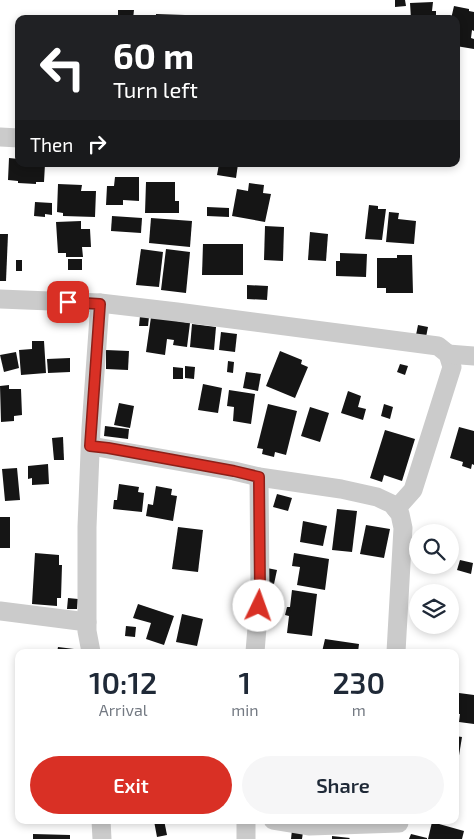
<!DOCTYPE html>
<style>
:root{--surface:#fff;--page:#f6f6f7;--text:#1f2937;--muted:#747a83;--accent:#d93025}
body{margin:0;font-family:"Exo 2",sans-serif;background:var(--page);color:var(--text);height:100vh;display:flex;flex-direction:column;font-size:19px;white-space:nowrap}
*{box-sizing:border-box;margin:0}
p{font-size:16px;color:var(--muted)}
.icon{flex:none;width:28px;height:28px;fill:none;stroke:currentColor;stroke-width:2;stroke-linecap:round;stroke-linejoin:round}
.map{position:relative;flex:1;overflow:hidden}
.details{position:absolute;left:15px;top:649px;width:444px;height:175px;display:flex;flex-direction:column;background:var(--surface);border-radius:10px;box-shadow:0 2px 8px #0003}
.details>*{flex:none}
.top-card{position:absolute;left:15px;top:15px;width:445px;height:152px;border-radius:10px;box-shadow:0 2px 8px #0003;background:#202124;color:#fff;overflow:hidden}
.controls{position:absolute;left:409px;top:524px;display:grid;gap:10px}
.controls a{display:grid;place-items:center;width:50px;height:50px;border-radius:50%;background:var(--surface);box-shadow:0 2px 8px #0003;font-size:25px}
.pin{position:absolute;display:grid;place-items:center;width:42px;height:42px;color:#fff;margin:-21px;border-radius:10px;box-shadow:0 2px 8px #0006}
.me{position:absolute;width:55px;margin:-28px;rotate:3deg;stroke-linejoin:round;filter:drop-shadow(0 0 4px #0008)}
.turn{display:flex;align-items:center;gap:18px;height:105px;padding:0 15px;font-size:22px}
.turn .icon{width:65px;height:65px;stroke-width:2.5}
.turn b{display:block;font-size:35px;line-height:42px}
.then{display:flex;align-items:center;height:48px;padding:0 15px;background:#0003;gap:10px;font-size:19px}
.eta{display:flex;justify-content:space-evenly;align-items:center;height:85px;text-align:center}
.eta b{font-size:30px;font-weight:600;line-height:35px}
.action{display:flex;gap:10px;margin-top:auto;padding:10px 15px}
.action a{flex:1;height:58px;border-radius:30px;background:var(--accent);color:#fff;font-size:20px;font-weight:600;line-height:58px;text-align:center}
.action a+a{background:var(--page);color:var(--text)}
.map>svg:first-child{display:block}
</style>
<div class="map">
<svg width="474" height="839" viewBox="0 0 474 839">
<rect width="100%" height="100%" fill="#fff"/>
<g fill="#151515">
<polygon points="395,0 405,0 406,6 395,7"/>
<polygon points="433,2 432,11 436,11 436,19 411,19 410,3"/>
<polygon points="454,6 469,9 469,11 474,12 474,31 472,30 471,38 474,39 474,49 456,46 456,19 451,19"/>
<polygon points="118,10 134,10 133,19 118,19"/>
<polygon points="156,14 185,15 184,19 156,19"/>
<rect x="456" y="101" width="3" height="17"/>
<polygon points="9,158 19,159 19,164 45,164 44,182 36,182 36,184 18,183 18,181 8,180"/>
<polygon points="219,164 238,164 236,178 217,175"/>
<polygon points="115,177 139,177 139,201 123,200 123,205 106,205 107,186 114,186"/>
<polygon points="146,182 175,182 175,201 179,201 179,213 145,213"/>
<polygon points="249,183 264,185 263,193 271,194 265,222 232,216 237,189 248,191"/>
<polygon points="58,184 82,185 81,191 96,191 95,217 63,216 63,213 57,212"/>
<polygon points="35,202 52,203 52,215 45,214 45,217 34,216"/>
<polygon points="369,205 378,206 378,209 386,209 382,240 365,239"/>
<polygon points="207,207 229,208 229,217 207,216"/>
<polygon points="389,212 399,213 398,219 416,221 414,244 386,242"/>
<polygon points="112,216 142,218 141,233 111,231"/>
<polygon points="151,218 192,221 190,247 149,243"/>
<polygon points="81,221 81,229 90,229 91,247 82,247 83,257 66,257 66,253 58,253 56,222"/>
<polygon points="265,226 284,227 283,261 264,260"/>
<polygon points="310,232 328,234 326,261 308,260"/>
<polygon points="0,234 8,234 6,281 0,281"/>
<polygon points="203,244 243,244 243,275 202,275"/>
<polygon points="141,249 163,252 159,287 136,285"/>
<polygon points="166,249 190,252 186,293 161,290"/>
<polygon points="340,253 367,254 366,277 336,276 336,261 340,261"/>
<polygon points="397,255 412,255 413,293 386,293 386,288 377,288 377,258 397,258"/>
<rect x="68" y="259" width="14" height="11"/>
<rect x="16" y="260" width="6" height="11"/>
<polygon points="247,285 268,286 267,300 247,299"/>
<polygon points="140,316 149,317 148,326 139,326"/>
<polygon points="151,317 190,323 187,347 173,345 174,340 167,339 165,355 146,352"/>
<polygon points="192,324 216,327 214,350 190,347"/>
<polygon points="418,325 428,327 426,337 416,335"/>
<polygon points="221,332 237,334 235,352 219,350"/>
<polygon points="32,341 44,341 46,373 21,375 19,350 32,349"/>
<polygon points="106,350 129,351 128,370 106,369"/>
<polygon points="280,351 302,360 301,364 308,367 295,398 266,386"/>
<polygon points="16,352 19,368 4,372 0,355"/>
<polygon points="70,358 70,372 48,373 47,359"/>
<polygon points="228,361 234,362 233,373 227,372"/>
<polygon points="400,364 408,366 405,375 397,372"/>
<polygon points="185,366 195,367 194,379 185,378"/>
<polygon points="173,367 183,368 183,379 173,379"/>
<polygon points="246,372 261,374 258,391 243,388"/>
<polygon points="203,384 222,388 218,413 198,410"/>
<polygon points="9,385 9,389 21,389 22,415 14,416 14,421 1,422 0,386"/>
<polygon points="229,390 255,394 251,424 233,421 234,407 227,406"/>
<polygon points="348,391 361,396 358,407 366,409 363,420 341,413"/>
<polygon points="119,403 134,406 130,428 114,425"/>
<polygon points="268,404 297,411 286,455 275,452 274,457 262,454 263,449 257,448"/>
<polygon points="384,404 393,407 390,419 381,416"/>
<polygon points="310,407 329,413 320,442 301,436"/>
<polygon points="105,426 129,429 128,439 104,436"/>
<polygon points="459,427 474,431 474,465 472,464 471,469 462,466 463,462 450,458"/>
<polygon points="385,430 415,439 402,481 384,475 382,482 370,478"/>
<polygon points="63,437 64,460 54,460 52,438"/>
<polygon points="48,464 49,484 32,485 32,478 28,479 28,466"/>
<polygon points="17,468 20,500 5,501 2,469"/>
<polygon points="119,484 139,487 138,492 144,493 142,512 113,509 114,500 117,500"/>
<polygon points="156,486 172,489 171,495 177,496 173,521 146,516 148,504 153,505"/>
<polygon points="277,494 292,498 288,511 273,507"/>
<polygon points="337,509 357,511 352,552 332,550"/>
<rect x="0" y="517" width="10" height="31"/>
<polygon points="303,521 327,526 323,546 300,542"/>
<polygon points="366,525 390,529 384,558 360,554"/>
<polygon points="178,527 203,530 198,572 172,569"/>
<polygon points="35,553 59,555 59,565 62,565 61,598 57,598 57,606 32,604"/>
<polygon points="294,553 329,559 325,590 297,585 300,567 292,566"/>
<polygon points="460,560 473,563 471,574 457,570"/>
<polygon points="267,568 277,570 274,584 265,583"/>
<polygon points="292,590 317,594 312,636 287,633 289,616 285,615 287,607 290,607"/>
<polygon points="68,598 78,599 77,609 67,609"/>
<polygon points="138,604 174,616 164,645 146,639 151,623 133,618"/>
<polygon points="182,614 203,619 197,646 176,642"/>
<polygon points="126,626 136,627 135,637 125,636"/>
<polygon points="325,639 359,644 358,652 322,652"/>
<polygon points="58,647 74,649 73,652 57,652"/>
<polygon points="459,693 474,695 474,724 459,722 460,714 455,714"/>
<polygon points="455,736 462,737 456,774 455,774"/>
<polygon points="160,820 164,820 167,835 157,837 154,821"/>
<polygon points="432,822 464,831 462,839 428,839"/>
<polygon points="292,830 303,832 302,839 291,839"/>
<polygon points="33,834 70,835 70,839 33,839"/>
<polygon points="411,834 427,838 427,839 409,839"/>
<polygon points="332,836 350,838 349,839 332,839"/>
</g>
<g fill="none" stroke-linecap="round" stroke-linejoin="round">
<g stroke="#cbcbcb" stroke-width="19">
<polyline points="0,137 19,138"/>
<polyline points="0,299 100,303 177,312 438,346 448,354 452,367 413,490 396,509"/>
<polyline points="448,354 474,356"/>
<polyline points="91,446 234,471 259,477 341,489 377,497 392,504 400,514 403,528 396,652"/>
<polyline points="0,611 87,622"/>
<polyline points="91,652 87,631 87,527 91,428 100,303"/>
<polyline points="255,652 260,591 259,477"/>
<polyline points="101,820 102,839"/>
<polyline points="246,820 246,839"/>
<polyline points="273,820 310,826 399,823"/>
</g>
</g>
<g fill="none" stroke-linecap="round" stroke-linejoin="round">
<defs>
<polyline id="route" points="68,302 100,304 90,446 108,448 234,471 259,477 260,591 259,606"/>
</defs>
<use href="#route" stroke="#8d1f18" stroke-width="12"/>
<use href="#route" stroke="#d93025" stroke-width="9"/>
</g>
</svg>
<div class="controls">
<a><svg class="icon" aria-label="search" viewBox="0 0 24 24"><circle cx="10" cy="10" r="6"/><path d="M15 15l6 6"/></svg></a>
<a><svg class="icon" aria-label="layers" viewBox="0 0 24 24"><path d="M12 4l9 5-9 5-9-5zM3 14l9 5 9-5"/></svg></a>
</div>
<div class="pin" style="left:68px;top:302px;background:#d93025"><svg class="icon" aria-label="arrive" viewBox="0 0 24 24"><path d="M6 21V4h12l-3 4 3 4H6"/></svg></div>
<svg class="me" style="left:259px;top:606px" viewBox="-20 -20 40 40"><circle r="19" fill="#fff"/><path d="M0-13L10 11 0 6-10 11z" fill="#d93025"/></svg>
<div class="top-card">
<div class="turn"><svg class="icon" aria-label="left" viewBox="0 0 24 24"><path d="M17 20v-9H6M10 6l-5 5 5 5"/></svg><div><b>60 m</b>Turn left</div></div>
<div class="then">Then<svg class="icon" aria-label="right" viewBox="0 0 24 24"><path d="M7 20v-9h11M14 6l5 5-5 5"/></svg></div>
</div>
<section class="details">
<div class="eta">
<div><b>10:12</b><p>Arrival</p></div>
<div><b>1</b><p>min</p></div>
<div><b>230</b><p>m</p></div>
</div>
<div class="action"><a>Exit</a><a>Share</a></div>
</section>
</div>
